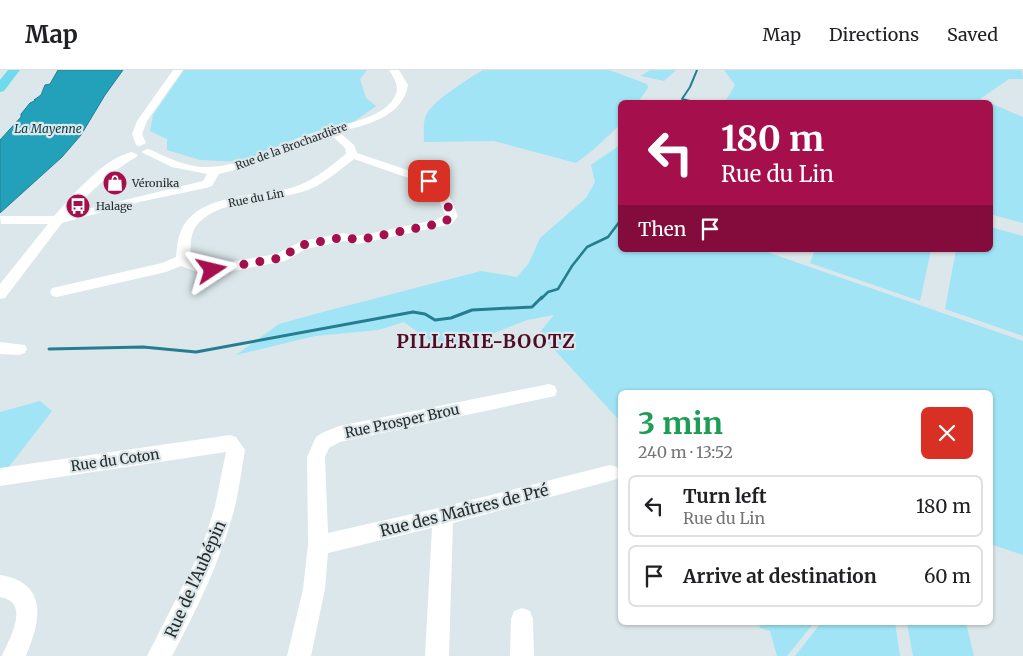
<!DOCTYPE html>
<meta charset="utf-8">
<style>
:root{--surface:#fff;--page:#f6f6f6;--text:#202124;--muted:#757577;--line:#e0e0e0}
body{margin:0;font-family:Merriweather,serif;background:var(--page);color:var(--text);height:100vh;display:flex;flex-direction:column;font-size:19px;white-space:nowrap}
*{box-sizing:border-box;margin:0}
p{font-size:16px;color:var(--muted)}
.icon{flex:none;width:28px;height:28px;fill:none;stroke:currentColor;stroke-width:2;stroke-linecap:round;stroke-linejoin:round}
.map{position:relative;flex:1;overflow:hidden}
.sheet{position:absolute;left:618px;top:320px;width:375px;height:235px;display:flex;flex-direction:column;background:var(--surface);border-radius:8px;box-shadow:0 1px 4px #0004}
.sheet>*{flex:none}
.hud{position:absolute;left:618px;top:30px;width:375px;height:152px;border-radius:8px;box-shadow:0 1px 4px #0004;background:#a40f4c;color:#fff;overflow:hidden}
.pin{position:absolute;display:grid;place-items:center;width:42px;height:42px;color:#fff;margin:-21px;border-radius:10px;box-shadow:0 2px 8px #0006}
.me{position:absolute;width:55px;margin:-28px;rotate:80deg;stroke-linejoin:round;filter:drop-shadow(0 0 4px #0008)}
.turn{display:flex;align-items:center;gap:18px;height:105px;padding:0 20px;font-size:22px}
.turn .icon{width:65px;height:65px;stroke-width:2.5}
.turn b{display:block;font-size:35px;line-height:42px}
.then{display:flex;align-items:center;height:48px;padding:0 20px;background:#0003;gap:10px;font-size:19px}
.round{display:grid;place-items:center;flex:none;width:52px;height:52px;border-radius:8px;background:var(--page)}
.summary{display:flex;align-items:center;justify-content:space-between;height:85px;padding:0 20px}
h1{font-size:30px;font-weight:700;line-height:38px;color:#1e9e55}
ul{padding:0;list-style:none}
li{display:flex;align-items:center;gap:15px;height:62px;margin:0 10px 8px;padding:0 10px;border:2px solid var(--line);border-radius:8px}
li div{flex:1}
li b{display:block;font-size:19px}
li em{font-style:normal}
header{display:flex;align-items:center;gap:30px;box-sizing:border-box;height:70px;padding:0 25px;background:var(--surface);border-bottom:1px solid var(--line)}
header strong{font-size:24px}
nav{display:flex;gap:28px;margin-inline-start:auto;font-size:18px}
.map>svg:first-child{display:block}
</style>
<header>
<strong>Map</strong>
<nav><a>Map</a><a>Directions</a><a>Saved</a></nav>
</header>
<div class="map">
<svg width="1023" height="586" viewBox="0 0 1023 586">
<rect width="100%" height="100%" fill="#dbe7ea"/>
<g fill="#a0e4f5">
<polygon points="184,0 367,0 360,9 366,28 376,36 352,53 244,92 200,90 167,80 167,69 150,61 153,45"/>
<path d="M483 0H609L647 14 648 18 638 32H620V55L593 80 576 93 494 71 424 72C424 65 423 55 425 48 428 33 470 8 483 0Z"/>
<polygon points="650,0 676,0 664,11 641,6"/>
<polygon points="724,0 1022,0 1023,9 1009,9 980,29 988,32 725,32 735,15"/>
<polygon points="990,33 1023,47 1023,153 990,144"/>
<polygon points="620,75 620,180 761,180 1023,271 1023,485 990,474 990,322 620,322 620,351 539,263 554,245 527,250 464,275 434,274 404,252 378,260 315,266 236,285 279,254 315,244 481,201 517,207 529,193 540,168 586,128 595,112 591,95"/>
<polygon points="990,157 1023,166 1023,266 945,239 956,180 990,180"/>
<polygon points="815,180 931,180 920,231 810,193"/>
<polygon points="40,331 52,341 8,398 0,400 0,342"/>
<polygon points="759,553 759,552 814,553 787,586 777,586 770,561 760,558"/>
<polygon points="821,553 895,553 900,586 795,586"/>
<polygon points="907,553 966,553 974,586 913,586"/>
</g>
<polygon fill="#24a1ba" stroke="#257e8f" points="58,0 123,0 105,25 81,65 62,87 0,143 0,70 21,47 21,44 30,33 36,30 34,30 41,25 45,15 50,14"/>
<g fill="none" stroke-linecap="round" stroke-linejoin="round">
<polyline stroke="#257e8f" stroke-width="2" points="694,32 682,29 690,17 697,0"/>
<polyline stroke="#257e8f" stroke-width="2.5" points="541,229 548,222 558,219 572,196 587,177 608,167 620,151"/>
<polyline stroke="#257e8f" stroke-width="3" points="49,279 143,277 196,282 413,242 425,244 435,250 451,248 472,240 532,237 542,227"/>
<g fill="#fff" fill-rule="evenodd">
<polygon points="173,0 183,0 147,51 142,64 146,73 140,76 136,75 132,64 137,51"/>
<path d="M389 0H399L408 15C403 47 366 55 339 62L354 75 357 83 443 112 458 146 452 154 358 174 344 171 306 179 285 191 212 205 194 201 181 196 166 202 57 227 52 226 50 222 52 218 57 217 162 193 176 187C177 179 177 169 181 161 197 122 261 127 294 117 314 111 330 96 346 84L345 78 330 64 254 95 219 104 212 116 206 118 139 132 62 153 5 228 0 229V214L48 154H1L0 146H54C73 125 104 88 132 82L138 85 136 87C111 102 91 121 71 143L203 111 207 104 172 97 141 82 147 79 151 80C169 88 188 98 209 97 246 96 278 74 313 63 335 55 377 51 392 31 401 19 396 11 389 0ZM354 89 434 117 445 145 435 150 358 166 344 163 302 171 276 184 212 195 201 194 190 188C191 180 190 170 193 162 207 129 273 131 302 122 322 116 337 102 354 89Z"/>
<polygon points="0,272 25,275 27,279 25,283 19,285 0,284"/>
<polygon points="549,314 555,316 557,321 555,326 340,372 329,378 325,387 328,463 443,437 610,395 617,397 619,403 617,409 610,411 453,453 449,586 425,586 432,458 328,483 325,519 311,586 287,586 303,519 308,475 307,387 316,367 322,363 339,356"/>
<path d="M230 365 236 367 245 380C241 402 239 423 233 444 219 494 196 541 172 586H147L201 480 215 436 226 382 0 416V398Z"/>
<path d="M0 505C49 513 41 551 26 586H2C10 568 31 532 0 527Z"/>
<polygon points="522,538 530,541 533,549 534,586 510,586 511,549 514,541"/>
</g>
<polygon fill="#70daed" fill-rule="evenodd" points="8,0 20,0 4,21 0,22 0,10"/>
</g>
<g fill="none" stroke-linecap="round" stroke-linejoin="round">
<polyline stroke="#a40f4c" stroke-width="9" stroke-dasharray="0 16.2" points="212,200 280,188 302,175 344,167 358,170 437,154 447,150 452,146 439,115 429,111"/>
</g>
<defs>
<symbol id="shop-disc" viewBox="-11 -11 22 22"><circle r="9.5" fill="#a40f4c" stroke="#dbe7ea"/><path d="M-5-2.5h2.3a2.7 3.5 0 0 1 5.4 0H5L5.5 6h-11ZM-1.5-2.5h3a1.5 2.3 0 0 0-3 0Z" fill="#fff"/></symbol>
<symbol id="bus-disc" viewBox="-11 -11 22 22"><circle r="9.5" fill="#a40f4c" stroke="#dbe7ea"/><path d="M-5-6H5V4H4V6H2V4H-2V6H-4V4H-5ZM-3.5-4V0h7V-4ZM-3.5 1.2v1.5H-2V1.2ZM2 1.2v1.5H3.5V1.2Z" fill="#fff"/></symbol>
</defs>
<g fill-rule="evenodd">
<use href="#shop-disc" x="101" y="99" width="28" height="28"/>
<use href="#bus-disc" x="64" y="122" width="28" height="28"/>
</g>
<g text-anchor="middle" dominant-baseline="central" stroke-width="4.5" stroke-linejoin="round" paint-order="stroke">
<g font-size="11" fill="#272b2c" stroke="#dbe7ea">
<text transform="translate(291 76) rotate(-20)">Rue de la Brochardière</text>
<text transform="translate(256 128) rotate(-11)">Rue du Lin</text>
</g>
<g font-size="11" fill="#272b2c" stroke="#dbe7ea" text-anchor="start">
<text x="132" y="113">Véronika</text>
<text x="96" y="136">Halage</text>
</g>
<g font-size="12" font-style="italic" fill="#043b46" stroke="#dbe7ea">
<text x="48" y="58">La Mayenne</text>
</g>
<g font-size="14" fill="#272b2c" stroke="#dbe7ea">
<text transform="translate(402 351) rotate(-12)">Rue Prosper Brou</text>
<text transform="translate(115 390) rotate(-8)">Rue du Coton</text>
</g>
<g font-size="16" fill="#272b2c" stroke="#dbe7ea">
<text transform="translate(464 440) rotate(-14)">Rue des Maîtres de Pré</text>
<text transform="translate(195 509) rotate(-66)">Rue de l'Aubépin</text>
</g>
<g font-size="19" font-weight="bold" letter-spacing="1" fill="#500c24" stroke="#dbe7ea">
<text x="486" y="271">PILLERIE-BOOTZ</text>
</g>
</g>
</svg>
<div class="pin" style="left:429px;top:111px;background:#d93025"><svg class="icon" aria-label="arrive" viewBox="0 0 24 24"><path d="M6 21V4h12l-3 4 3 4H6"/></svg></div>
<svg class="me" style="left:212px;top:200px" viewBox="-20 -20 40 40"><path d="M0-17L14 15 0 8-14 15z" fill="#a40f4c" stroke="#fff" stroke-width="4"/></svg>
<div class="hud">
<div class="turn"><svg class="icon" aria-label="left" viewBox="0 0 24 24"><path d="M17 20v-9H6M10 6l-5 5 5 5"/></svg><div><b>180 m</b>Rue du Lin</div></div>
<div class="then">Then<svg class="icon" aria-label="arrive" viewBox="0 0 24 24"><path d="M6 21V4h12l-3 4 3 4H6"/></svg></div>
</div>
<section class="sheet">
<div class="summary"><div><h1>3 min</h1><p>240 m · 13:52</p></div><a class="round" style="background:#d93025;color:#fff"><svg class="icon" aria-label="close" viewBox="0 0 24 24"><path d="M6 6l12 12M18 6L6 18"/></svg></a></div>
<ul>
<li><svg class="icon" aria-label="left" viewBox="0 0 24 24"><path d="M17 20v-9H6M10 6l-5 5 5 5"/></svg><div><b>Turn left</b><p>Rue du Lin</p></div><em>180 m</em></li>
<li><svg class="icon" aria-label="arrive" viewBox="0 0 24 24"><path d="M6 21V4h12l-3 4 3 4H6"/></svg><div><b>Arrive at destination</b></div><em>60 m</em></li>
</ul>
</section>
</div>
